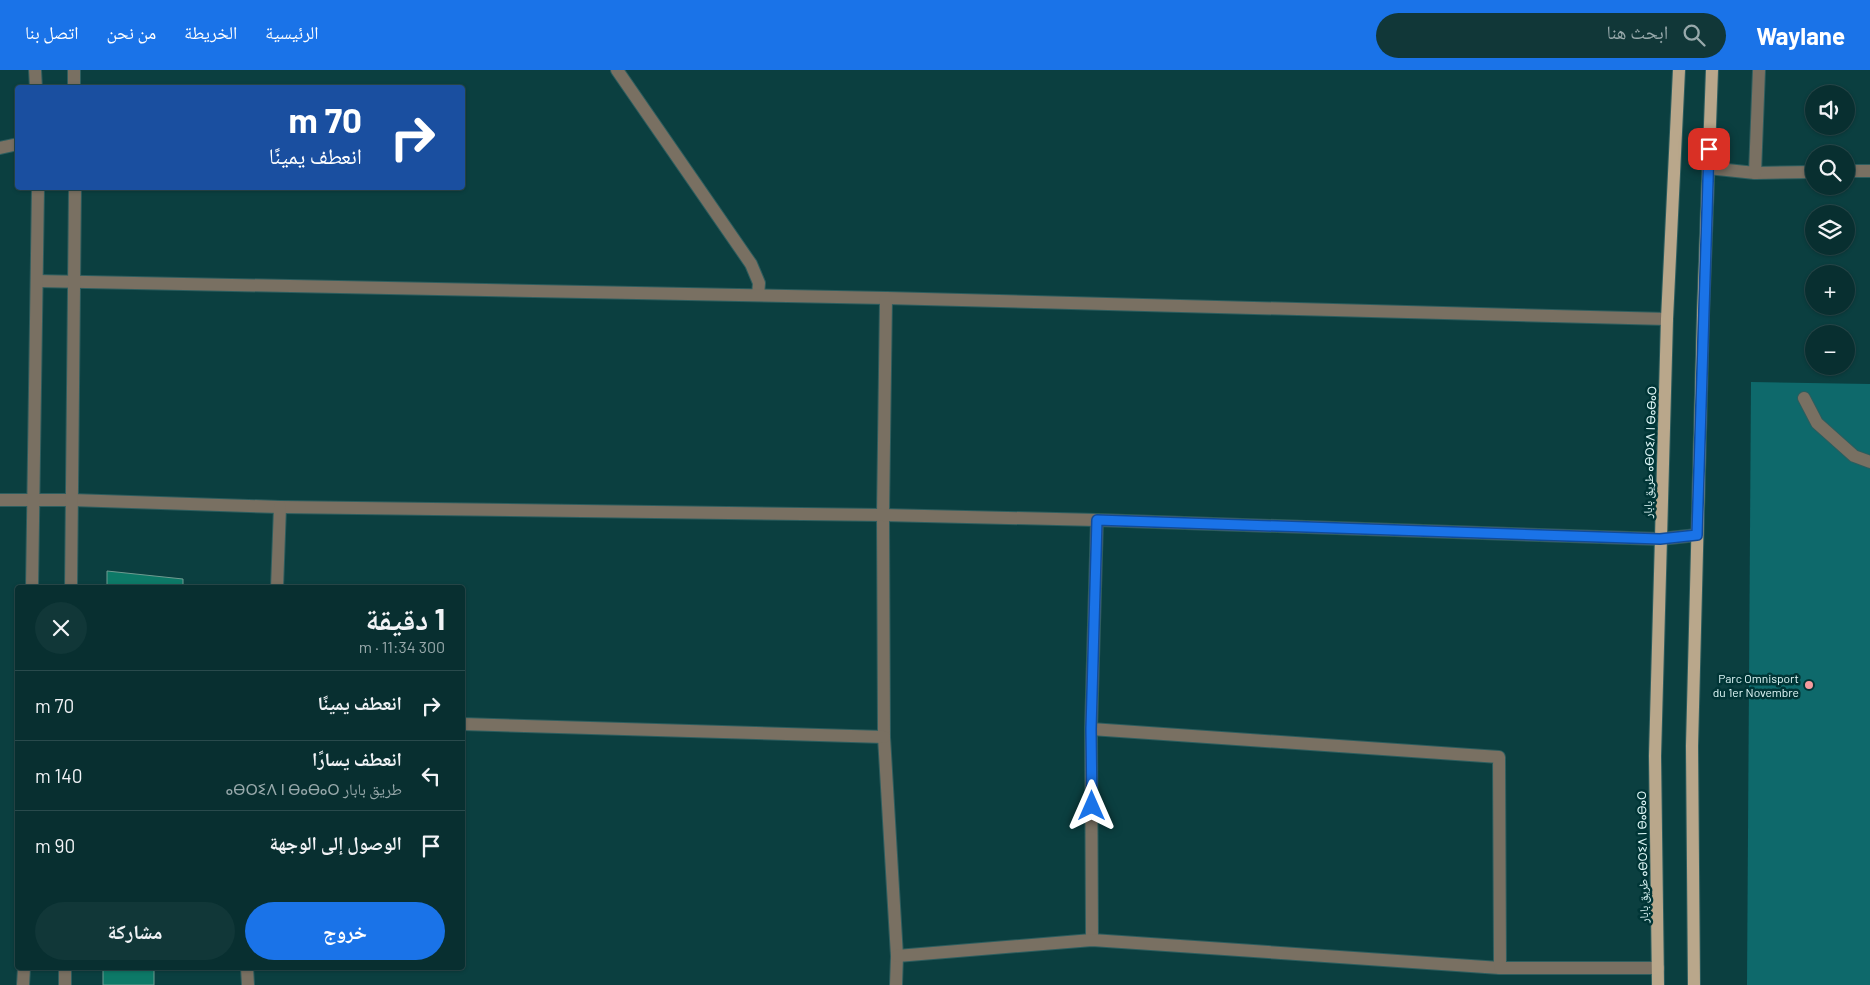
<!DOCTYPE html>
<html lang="ar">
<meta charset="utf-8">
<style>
:root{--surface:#082f30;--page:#113738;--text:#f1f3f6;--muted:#98a9ab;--line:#294a4c;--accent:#1a73e8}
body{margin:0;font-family:Barlow,"Noto Naskh Arabic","Noto Sans Tifinagh",sans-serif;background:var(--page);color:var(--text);direction:rtl;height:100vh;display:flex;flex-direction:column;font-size:19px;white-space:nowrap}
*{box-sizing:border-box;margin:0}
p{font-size:16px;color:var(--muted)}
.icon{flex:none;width:28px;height:28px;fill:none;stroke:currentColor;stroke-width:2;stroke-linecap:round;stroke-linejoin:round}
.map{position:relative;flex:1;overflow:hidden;direction:ltr}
.panel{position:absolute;left:15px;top:515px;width:450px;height:385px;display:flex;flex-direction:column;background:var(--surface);border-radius:5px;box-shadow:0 1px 4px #0004,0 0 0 1px var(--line);direction:rtl}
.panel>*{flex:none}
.banner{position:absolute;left:15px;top:15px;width:450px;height:105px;border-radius:5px;box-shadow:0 1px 4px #0004,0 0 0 1px var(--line);direction:rtl;background:#1a4fa0;color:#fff;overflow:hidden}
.buttons{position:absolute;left:1805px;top:15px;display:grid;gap:10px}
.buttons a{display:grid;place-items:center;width:50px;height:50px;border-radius:50%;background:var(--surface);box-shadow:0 1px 4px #0004,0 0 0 1px var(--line);font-size:25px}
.pin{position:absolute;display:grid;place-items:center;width:42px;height:42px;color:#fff;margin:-21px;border-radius:10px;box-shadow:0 2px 8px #0006}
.me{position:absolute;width:55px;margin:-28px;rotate:0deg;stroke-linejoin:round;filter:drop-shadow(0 0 4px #0008)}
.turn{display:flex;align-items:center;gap:18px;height:105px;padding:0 20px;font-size:22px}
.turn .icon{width:65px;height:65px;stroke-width:2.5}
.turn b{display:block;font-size:35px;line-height:42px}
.round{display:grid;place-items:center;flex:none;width:52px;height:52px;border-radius:26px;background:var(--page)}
.overview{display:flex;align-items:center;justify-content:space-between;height:85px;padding:0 20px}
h1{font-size:30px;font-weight:700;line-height:38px}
.action{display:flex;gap:10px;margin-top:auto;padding:10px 20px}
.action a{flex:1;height:58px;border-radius:30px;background:var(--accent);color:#fff;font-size:20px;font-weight:700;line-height:58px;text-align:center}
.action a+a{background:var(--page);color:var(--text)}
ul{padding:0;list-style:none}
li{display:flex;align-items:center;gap:15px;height:70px;padding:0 20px;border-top:1px solid var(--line)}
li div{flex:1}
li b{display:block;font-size:19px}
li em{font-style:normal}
header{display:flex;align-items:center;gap:30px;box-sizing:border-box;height:70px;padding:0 25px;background:var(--accent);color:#fff}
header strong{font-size:24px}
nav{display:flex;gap:28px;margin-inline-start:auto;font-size:18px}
.search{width:350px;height:45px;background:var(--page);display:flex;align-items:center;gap:12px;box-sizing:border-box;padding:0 18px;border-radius:28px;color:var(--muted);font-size:19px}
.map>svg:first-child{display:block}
</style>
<header>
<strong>Waylane</strong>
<div class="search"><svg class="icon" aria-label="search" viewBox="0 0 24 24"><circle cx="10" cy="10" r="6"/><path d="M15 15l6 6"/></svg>ابحث هنا</div>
<nav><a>الرئيسية</a><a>الخريطة</a><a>من نحن</a><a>اتصل بنا</a></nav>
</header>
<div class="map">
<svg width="1870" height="915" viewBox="0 0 1870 915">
<rect width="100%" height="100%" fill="#0b3f40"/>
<polygon fill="#0e696b" points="1751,312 1870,314 1870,915 1747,915"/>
<g fill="#0d7967" stroke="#6f9c91">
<polygon points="107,501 183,509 183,518 107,518"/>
<rect x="103" y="898" width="51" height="17"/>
</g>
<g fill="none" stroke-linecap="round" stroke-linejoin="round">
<defs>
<g id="minor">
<polyline points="35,0 36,18"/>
<polyline points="74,0 74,18"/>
<polyline points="617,0 751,194 759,213 758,225"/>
<polyline points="0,78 18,74"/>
<polyline points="1708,98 1755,103 1814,102"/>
<polyline points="1846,101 1870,101"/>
<polyline points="1755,103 1759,0"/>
<polyline points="37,211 886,228 1667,249"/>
<polyline points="886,228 883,445 884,667 897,886 896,915"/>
<polyline points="1804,328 1817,353 1854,386 1870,392"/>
<polyline points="0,430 72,430 280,437 883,445 1097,450 1660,469 1697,465"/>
<polyline points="32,518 38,118"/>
<polyline points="71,518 75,118"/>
<polyline points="277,518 280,437"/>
<polyline points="462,654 884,667"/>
<polyline points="1092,870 1091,659 1097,450"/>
<polyline points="897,886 1092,870 1500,898 1499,687 1091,659"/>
<polyline points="247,898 248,915"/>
<polyline points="1500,898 1658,898"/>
<polyline points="23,915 24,898"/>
<polyline points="65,915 65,898"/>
</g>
<g id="major">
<polyline points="1658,915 1655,686 1667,249 1679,0"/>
<polyline points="1694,915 1692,676 1703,246 1712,0"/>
</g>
</defs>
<use href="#minor" stroke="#2d5d5e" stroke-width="14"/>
<use href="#major" stroke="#2d5d5e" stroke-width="14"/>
<use href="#minor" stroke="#797062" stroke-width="12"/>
<use href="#major" stroke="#b9a78b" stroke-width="12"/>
</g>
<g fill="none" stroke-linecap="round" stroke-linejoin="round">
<defs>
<polyline id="route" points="1092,736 1091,659 1097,450 1660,469 1697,465 1709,79"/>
</defs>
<use href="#route" stroke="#114b97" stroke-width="12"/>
<use href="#route" stroke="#1a73e8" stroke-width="9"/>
</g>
<circle fill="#f59b9e" stroke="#003536" stroke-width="2" cx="1809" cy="615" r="5"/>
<g text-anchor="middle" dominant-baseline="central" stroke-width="5" stroke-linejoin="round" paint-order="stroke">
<g font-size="12" fill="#e1fafa" stroke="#003536">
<text transform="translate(1649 382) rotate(-88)">طريق بابار ⴰⴱⵔⵉⴷ ⵏ ⴱⴰⴱⴰⵔ</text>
<text transform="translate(1642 787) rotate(-91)">طريق بابار ⴰⴱⵔⵉⴷ ⵏ ⴱⴰⴱⴰⵔ</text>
</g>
<g font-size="12" fill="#e1fafa" stroke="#003536" text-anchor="end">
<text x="1799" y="608">Parc Omnisport<tspan x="1799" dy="14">du 1er Novembre</tspan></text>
</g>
</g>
</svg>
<div class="buttons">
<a><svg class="icon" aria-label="sound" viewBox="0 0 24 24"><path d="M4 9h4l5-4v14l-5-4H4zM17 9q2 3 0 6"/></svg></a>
<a><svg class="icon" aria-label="search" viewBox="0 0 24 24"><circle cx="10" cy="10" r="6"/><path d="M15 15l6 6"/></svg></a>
<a><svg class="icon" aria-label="layers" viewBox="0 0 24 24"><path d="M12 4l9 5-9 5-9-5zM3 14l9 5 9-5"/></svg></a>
<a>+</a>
<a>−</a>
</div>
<div class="pin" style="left:1709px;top:79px;background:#d93025"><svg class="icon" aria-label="arrive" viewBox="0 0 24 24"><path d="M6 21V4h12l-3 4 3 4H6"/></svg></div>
<svg class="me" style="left:1092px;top:736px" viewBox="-20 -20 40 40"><path d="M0-17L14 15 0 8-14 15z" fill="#1a73e8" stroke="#fff" stroke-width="4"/></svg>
<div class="banner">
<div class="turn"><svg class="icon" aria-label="right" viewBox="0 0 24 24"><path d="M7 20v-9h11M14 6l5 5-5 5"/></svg><div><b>70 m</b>انعطف يمينًا</div></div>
</div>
<section class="panel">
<div class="overview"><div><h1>1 دقيقة</h1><p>300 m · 11:34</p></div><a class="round"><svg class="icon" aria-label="close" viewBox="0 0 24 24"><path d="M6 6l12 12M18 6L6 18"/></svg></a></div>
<ul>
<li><svg class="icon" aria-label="right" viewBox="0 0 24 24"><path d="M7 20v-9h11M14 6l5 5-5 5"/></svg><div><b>انعطف يمينًا</b></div><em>70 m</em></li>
<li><svg class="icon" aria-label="left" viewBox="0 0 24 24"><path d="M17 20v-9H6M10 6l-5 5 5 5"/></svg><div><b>انعطف يسارًا</b><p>طريق بابار ⴰⴱⵔⵉⴷ ⵏ ⴱⴰⴱⴰⵔ</p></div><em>140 m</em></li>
<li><svg class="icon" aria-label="arrive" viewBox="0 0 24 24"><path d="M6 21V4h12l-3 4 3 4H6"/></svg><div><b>الوصول إلى الوجهة</b></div><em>90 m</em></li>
</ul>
<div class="action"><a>خروج</a><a>مشاركة</a></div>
</section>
</div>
